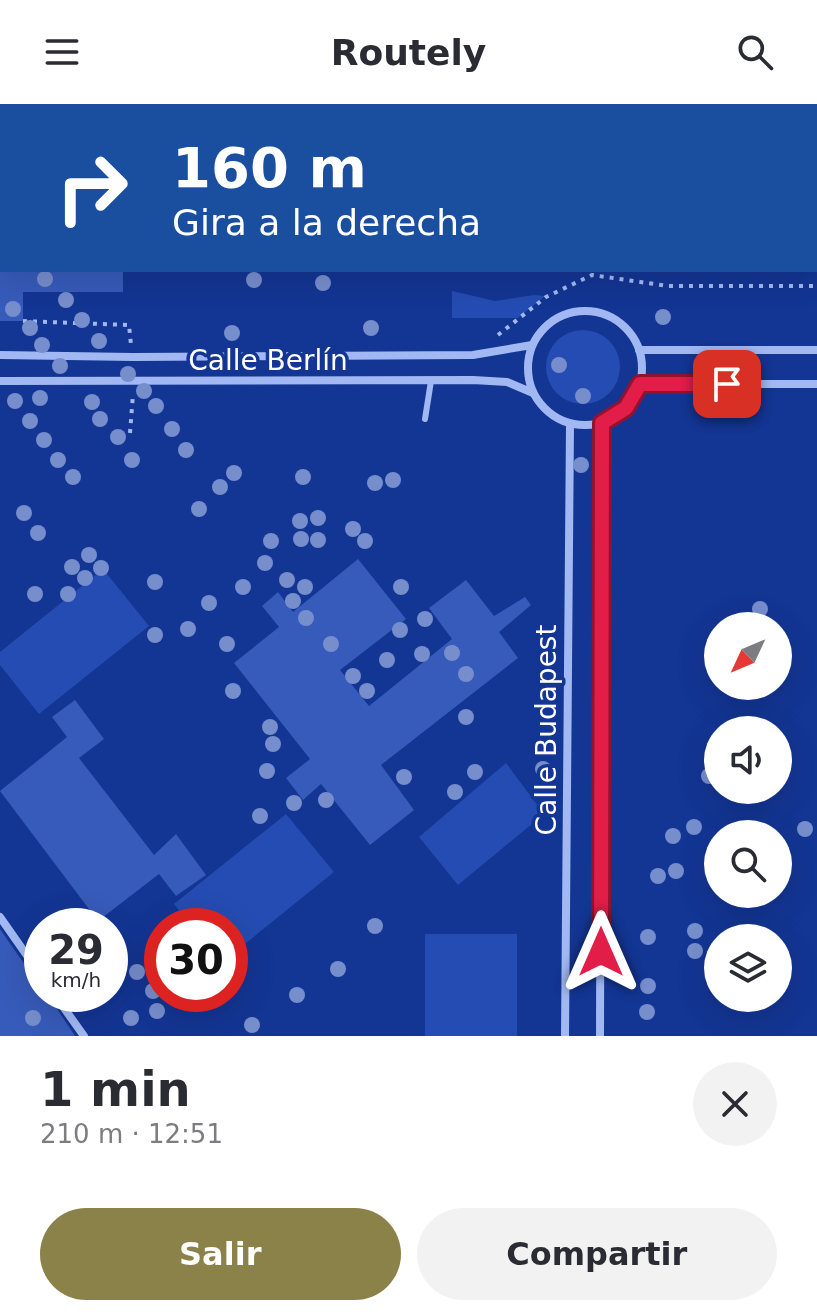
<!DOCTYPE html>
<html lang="es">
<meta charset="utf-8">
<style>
:root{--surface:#fff;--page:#f2f2f3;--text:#2b2b33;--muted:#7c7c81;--accent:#8a8248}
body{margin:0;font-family:"DejaVu Sans",sans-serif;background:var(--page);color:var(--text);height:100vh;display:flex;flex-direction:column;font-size:30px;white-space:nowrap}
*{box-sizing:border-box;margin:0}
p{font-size:26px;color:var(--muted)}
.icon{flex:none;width:44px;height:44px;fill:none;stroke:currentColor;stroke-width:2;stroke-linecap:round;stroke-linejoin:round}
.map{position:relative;height:932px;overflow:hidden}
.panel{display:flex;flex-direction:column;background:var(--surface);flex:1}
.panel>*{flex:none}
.hud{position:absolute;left:0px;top:0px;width:818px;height:168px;box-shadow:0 8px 32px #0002;background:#1a4fa0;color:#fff;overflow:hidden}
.needle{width:52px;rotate:226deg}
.tools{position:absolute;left:704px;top:508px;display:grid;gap:16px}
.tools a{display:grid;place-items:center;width:88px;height:88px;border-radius:50%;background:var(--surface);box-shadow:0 8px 32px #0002;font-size:40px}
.speed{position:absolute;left:24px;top:804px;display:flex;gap:16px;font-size:40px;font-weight:700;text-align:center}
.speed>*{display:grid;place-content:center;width:104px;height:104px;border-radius:50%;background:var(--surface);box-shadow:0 8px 32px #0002;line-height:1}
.speed small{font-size:20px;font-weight:400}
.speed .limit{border:12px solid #d22;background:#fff;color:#111}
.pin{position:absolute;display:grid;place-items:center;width:68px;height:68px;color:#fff;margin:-34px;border-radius:16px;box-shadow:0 4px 12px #0006}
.me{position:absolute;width:88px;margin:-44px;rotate:0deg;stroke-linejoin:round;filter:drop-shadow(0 0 6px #0008)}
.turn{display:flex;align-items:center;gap:28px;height:168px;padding:0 40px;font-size:36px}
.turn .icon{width:104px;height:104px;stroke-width:2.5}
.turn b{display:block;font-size:56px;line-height:68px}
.round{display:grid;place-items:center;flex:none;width:84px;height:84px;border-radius:42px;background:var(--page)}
.headline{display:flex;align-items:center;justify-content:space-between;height:136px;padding:0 40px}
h1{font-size:48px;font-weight:700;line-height:60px}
.button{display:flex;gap:16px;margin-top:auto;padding:16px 40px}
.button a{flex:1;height:92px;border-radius:48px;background:var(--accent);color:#fff;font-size:32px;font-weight:700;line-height:92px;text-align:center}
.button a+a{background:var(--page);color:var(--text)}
header{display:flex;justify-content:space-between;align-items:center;height:104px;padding:0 40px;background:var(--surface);font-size:36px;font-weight:700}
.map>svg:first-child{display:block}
</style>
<header><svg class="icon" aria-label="menu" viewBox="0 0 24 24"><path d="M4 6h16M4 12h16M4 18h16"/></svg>Routely<svg class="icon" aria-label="search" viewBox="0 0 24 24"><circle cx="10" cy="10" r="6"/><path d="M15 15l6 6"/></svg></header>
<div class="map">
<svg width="817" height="932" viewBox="0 0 817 932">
<rect width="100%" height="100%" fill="#133593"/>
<g fill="#254cb2">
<polygon points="452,187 495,197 534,191 545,192 518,214 452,214"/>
<circle cx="583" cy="263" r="37"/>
<polygon points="103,465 149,522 39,610 0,561 0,548"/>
<polygon points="506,659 544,710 458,781 419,733"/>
<polygon points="286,710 334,768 230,852 230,822 191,822 174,800"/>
<rect x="425" y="830" width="92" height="102"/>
</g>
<g fill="#375bba">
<polygon points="0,166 123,166 123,188 23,188 23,217 0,217"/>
<polygon points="358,455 406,515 340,566 369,602 452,535 429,504 466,476 494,512 525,493 531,501 499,528 518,554 381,661 414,706 370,741 321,680 303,696 286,674 310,655 234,559 279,523 262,502 278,488 293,508"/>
<polygon points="75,596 104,635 79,654 154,751 176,730 206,771 176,792 159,770 98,817 0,687 67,633 52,613"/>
<polygon points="0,825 36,877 42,880 42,890 47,890 75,932 0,932"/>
</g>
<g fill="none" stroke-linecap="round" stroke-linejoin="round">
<g stroke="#a1b8f2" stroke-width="4" stroke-dasharray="4 6" stroke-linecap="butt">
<polyline points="23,217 129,221 131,241"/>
<polyline points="498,231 546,193 592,171 668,182 817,182"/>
<polyline points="130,329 133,290"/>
</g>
<polyline stroke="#a1b8f2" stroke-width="6" points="425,315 431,277"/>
<g stroke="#a1b8f2" stroke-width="8">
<circle cx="585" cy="264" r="57"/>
<polyline points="639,246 817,246"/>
<polyline points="0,251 133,253 473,251 532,241"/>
<polyline points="0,277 473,276 507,278 533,289"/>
<polyline points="640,280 817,280"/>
<polyline points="0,813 42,873"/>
<polyline points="54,890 84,932"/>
<polyline points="565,932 570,320"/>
<polyline points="600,932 602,319"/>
</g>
<g stroke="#ecf0ff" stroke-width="20">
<polyline points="407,0 441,2"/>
<polyline points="555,2 555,0"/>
</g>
<g stroke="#fff" stroke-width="6" stroke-dasharray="14 6" stroke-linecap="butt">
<polyline points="0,111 2,111"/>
<polyline points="816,114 817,114"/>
<polyline points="0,125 2,125"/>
<polyline points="816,127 817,127"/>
</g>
</g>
<g fill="#778ecd">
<circle cx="45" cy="175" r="8"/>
<circle cx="254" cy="176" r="8"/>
<circle cx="323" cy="179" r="8"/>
<circle cx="66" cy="196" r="8"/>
<circle cx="13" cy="205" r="8"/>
<circle cx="663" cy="213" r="8"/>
<circle cx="82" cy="216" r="8"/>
<circle cx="30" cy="224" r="8"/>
<circle cx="371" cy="224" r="8"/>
<circle cx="232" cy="229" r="8"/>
<circle cx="99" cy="237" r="8"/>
<circle cx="42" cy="241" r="8"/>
<circle cx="559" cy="261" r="8"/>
<circle cx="60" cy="262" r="8"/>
<circle cx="128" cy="270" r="8"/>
<circle cx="144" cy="287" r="8"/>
<circle cx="583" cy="292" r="8"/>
<circle cx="40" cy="294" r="8"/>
<circle cx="15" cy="297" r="8"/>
<circle cx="92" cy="298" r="8"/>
<circle cx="156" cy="302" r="8"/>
<circle cx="100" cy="315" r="8"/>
<circle cx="30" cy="317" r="8"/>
<circle cx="172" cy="325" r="8"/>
<circle cx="118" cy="333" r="8"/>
<circle cx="44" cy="336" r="8"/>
<circle cx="186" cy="346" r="8"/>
<circle cx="58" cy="356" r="8"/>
<circle cx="132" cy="356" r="8"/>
<circle cx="581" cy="361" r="8"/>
<circle cx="234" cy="369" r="8"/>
<circle cx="73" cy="373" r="8"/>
<circle cx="303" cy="373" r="8"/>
<circle cx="393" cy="376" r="8"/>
<circle cx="375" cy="379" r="8"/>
<circle cx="220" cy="383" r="8"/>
<circle cx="199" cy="405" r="8"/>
<circle cx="24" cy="409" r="8"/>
<circle cx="318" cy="414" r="8"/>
<circle cx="300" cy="417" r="8"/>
<circle cx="353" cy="425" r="8"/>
<circle cx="38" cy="429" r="8"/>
<circle cx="301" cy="435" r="8"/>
<circle cx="318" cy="436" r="8"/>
<circle cx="271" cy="437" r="8"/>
<circle cx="365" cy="437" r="8"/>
<circle cx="89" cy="451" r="8"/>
<circle cx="265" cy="459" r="8"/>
<circle cx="72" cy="463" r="8"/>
<circle cx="101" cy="464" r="8"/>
<circle cx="85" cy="474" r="8"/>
<circle cx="287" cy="476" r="8"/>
<circle cx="155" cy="478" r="8"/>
<circle cx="243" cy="483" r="8"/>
<circle cx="305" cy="483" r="8"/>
<circle cx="401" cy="483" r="8"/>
<circle cx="35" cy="490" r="8"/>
<circle cx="68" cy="490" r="8"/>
<circle cx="293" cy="497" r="8"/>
<circle cx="209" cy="499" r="8"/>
<circle cx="760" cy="505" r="8"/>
<circle cx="306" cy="514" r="8"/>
<circle cx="425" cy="515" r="8"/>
<circle cx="188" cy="525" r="8"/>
<circle cx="400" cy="526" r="8"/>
<circle cx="155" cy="531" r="8"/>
<circle cx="227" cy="540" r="8"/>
<circle cx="331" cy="540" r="8"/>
<circle cx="452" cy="549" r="8"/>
<circle cx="422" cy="550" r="8"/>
<circle cx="387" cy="556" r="8"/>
<circle cx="466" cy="570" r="8"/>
<circle cx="353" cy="572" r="8"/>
<circle cx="233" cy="587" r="8"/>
<circle cx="367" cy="587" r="8"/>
<circle cx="466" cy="613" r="8"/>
<circle cx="270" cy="623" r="8"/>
<circle cx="273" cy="640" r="8"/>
<circle cx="543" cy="665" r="8"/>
<circle cx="267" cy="667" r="8"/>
<circle cx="475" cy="668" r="8"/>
<circle cx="709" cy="672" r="8"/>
<circle cx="404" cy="673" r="8"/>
<circle cx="455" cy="688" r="8"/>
<circle cx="326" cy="696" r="8"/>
<circle cx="294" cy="699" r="8"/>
<circle cx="260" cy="712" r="8"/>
<circle cx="694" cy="723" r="8"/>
<circle cx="805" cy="725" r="8"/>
<circle cx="673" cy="732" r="8"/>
<circle cx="676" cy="767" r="8"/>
<circle cx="658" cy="772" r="8"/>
<circle cx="375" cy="822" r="8"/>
<circle cx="695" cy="827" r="8"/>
<circle cx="648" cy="833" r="8"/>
<circle cx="695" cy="847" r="8"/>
<circle cx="119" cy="859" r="8"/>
<circle cx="338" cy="865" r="8"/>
<circle cx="137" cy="868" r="8"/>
<circle cx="648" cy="882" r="8"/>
<circle cx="153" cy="887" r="8"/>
<circle cx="297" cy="891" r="8"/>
<circle cx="157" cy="907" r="8"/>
<circle cx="647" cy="908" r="8"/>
<circle cx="33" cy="914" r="8"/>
<circle cx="131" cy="914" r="8"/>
<circle cx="252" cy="921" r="8"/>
</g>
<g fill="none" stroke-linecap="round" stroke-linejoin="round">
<defs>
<polyline id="route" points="601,848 602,319 626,304 640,280 727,280"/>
</defs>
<use href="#route" stroke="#92132f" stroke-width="20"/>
<use href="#route" stroke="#e11d48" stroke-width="14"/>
</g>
<g text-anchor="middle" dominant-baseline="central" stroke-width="7" stroke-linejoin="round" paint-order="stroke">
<g font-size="28" fill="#fff" stroke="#133593">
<text x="268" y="256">Calle Berlín</text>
<text transform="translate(546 626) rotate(-90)">Calle Budapest</text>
</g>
</g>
</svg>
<div class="tools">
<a><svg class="needle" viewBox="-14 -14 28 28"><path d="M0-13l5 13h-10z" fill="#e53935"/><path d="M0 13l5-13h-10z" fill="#7c7c81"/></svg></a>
<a><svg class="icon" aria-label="sound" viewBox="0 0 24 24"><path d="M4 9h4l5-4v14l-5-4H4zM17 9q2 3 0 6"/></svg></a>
<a><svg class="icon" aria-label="search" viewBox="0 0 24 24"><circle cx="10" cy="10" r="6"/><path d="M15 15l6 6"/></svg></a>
<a><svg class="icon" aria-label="layers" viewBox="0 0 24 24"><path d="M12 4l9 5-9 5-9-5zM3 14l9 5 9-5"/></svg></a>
</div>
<div class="speed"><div>29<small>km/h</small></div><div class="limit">30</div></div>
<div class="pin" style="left:727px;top:280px;background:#d93025"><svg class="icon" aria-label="arrive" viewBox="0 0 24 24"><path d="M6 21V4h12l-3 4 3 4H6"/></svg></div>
<svg class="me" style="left:601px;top:848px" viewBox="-20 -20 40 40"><path d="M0-17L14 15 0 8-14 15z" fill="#e11d48" stroke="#fff" stroke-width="4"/></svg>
<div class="hud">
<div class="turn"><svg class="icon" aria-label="right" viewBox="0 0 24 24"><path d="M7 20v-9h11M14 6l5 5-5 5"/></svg><div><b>160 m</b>Gira a la derecha</div></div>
</div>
</div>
<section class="panel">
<div class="headline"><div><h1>1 min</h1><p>210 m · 12:51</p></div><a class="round"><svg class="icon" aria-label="close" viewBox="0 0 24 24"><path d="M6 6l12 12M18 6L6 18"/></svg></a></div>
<div class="button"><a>Salir</a><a>Compartir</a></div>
</section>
